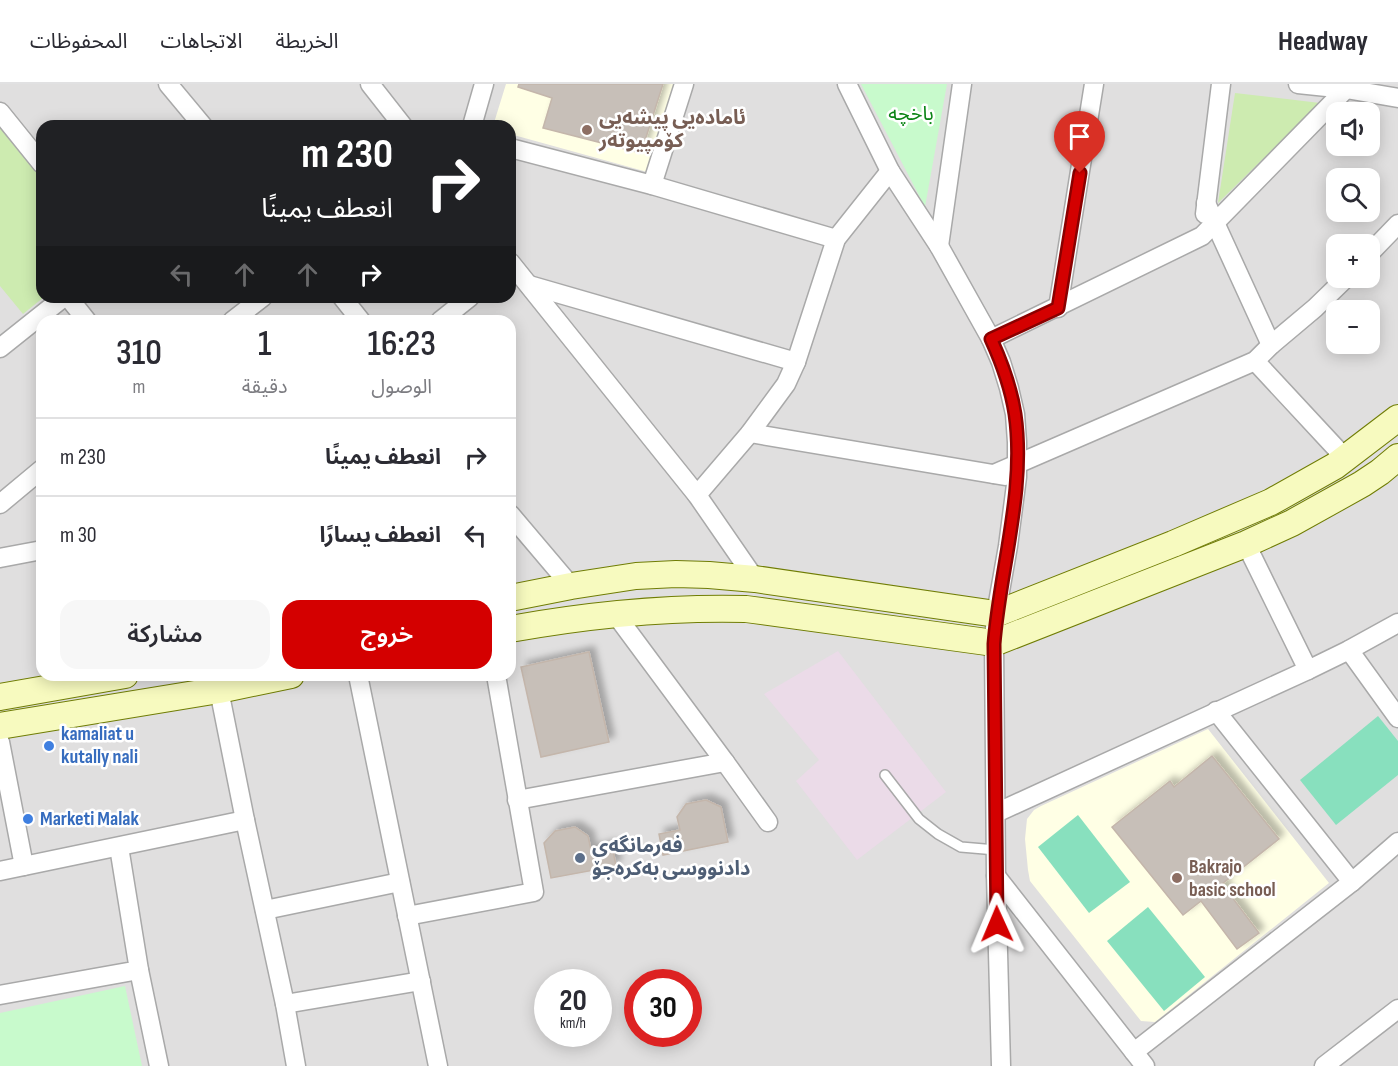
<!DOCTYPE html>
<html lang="ar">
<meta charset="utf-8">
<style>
:root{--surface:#fff;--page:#f7f7f7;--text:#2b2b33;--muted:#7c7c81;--line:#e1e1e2;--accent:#d40000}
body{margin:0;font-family:"Sofia Sans Condensed","Noto Sans Arabic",sans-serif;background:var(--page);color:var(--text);direction:rtl;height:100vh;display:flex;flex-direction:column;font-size:22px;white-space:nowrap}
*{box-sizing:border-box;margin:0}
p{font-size:20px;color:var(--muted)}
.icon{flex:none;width:33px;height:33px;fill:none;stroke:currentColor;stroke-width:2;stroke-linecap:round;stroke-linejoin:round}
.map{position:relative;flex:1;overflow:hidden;direction:ltr}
.details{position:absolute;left:36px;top:231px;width:480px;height:366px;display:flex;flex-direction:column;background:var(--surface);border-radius:18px;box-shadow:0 3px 15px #0003;direction:rtl}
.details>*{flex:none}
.guide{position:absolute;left:36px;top:36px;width:480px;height:183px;border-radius:18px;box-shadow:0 3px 15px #0003;direction:rtl;background:#202124;color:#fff;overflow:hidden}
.fabs{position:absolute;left:1326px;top:18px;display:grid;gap:12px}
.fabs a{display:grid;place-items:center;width:54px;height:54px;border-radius:12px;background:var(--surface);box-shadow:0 3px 15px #0003;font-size:30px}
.speed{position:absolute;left:534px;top:885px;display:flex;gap:12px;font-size:30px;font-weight:700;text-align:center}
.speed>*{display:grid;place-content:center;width:78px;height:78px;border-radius:50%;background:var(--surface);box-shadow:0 3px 15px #0003;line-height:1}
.speed small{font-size:15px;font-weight:400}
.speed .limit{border:9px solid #d22;background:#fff;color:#111}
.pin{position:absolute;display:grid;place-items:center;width:51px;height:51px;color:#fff;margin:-62px -26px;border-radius:50% 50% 50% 0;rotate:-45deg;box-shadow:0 0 6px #0007}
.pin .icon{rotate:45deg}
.me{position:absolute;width:66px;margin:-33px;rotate:359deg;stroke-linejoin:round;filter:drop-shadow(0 0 4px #0008)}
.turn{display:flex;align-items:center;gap:21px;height:126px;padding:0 24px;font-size:27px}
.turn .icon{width:78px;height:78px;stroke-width:2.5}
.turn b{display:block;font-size:42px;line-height:51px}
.lanes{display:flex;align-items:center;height:57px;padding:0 24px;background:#0003;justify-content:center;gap:30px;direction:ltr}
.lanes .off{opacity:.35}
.eta{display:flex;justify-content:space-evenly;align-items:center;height:102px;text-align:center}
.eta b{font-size:36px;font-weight:600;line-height:42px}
.button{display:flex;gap:12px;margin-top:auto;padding:12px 24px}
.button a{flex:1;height:69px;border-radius:18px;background:var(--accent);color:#fff;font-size:24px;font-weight:600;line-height:69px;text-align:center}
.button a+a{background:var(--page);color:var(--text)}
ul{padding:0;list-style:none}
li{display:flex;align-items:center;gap:18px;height:78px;padding:0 24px;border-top:2px solid var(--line)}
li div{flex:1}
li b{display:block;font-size:22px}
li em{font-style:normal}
header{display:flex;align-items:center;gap:36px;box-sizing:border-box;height:84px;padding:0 30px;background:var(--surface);border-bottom:2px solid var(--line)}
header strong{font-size:28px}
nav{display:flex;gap:33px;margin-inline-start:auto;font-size:21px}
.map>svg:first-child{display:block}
</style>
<header>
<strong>Headway</strong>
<nav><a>الخريطة</a><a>الاتجاهات</a><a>المحفوظات</a></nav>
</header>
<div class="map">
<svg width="1398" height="982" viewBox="0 0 1398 982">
<defs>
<filter id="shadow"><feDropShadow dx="5.5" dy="-5.5" stdDeviation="3" flood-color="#0004"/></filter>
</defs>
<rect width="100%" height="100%" fill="#f2efe9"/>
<path fill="#e0dfdf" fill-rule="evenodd" d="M0 0H1398V982H0ZM1336 28H1370V62H1336ZM42 42H510V213H42ZM1336 94H1370V128H1336ZM1336 160H1370V194H1336ZM1336 226H1370V260H1336ZM42 237H510V591H42ZM548 898H598V950H548ZM638 898H688V950H638Z"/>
<polygon fill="#ebdbe8" points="838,567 946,708 857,776 796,697 819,676 764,610"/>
<g fill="#ffffe5">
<polygon points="506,0 677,0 651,89 510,50 510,42 493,42"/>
<polygon points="1208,645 1329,799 1155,938 1141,937 1030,797 1028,786 1025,755 1027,735 1034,726 1041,722"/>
</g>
<g fill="#cdebb0">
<polygon points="1235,9 1320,19 1218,119"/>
<polygon points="0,40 42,92 42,213 44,213 23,230 0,202"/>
</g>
<g fill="#c8facc">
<polygon points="861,0 947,0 925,123"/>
<polygon points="125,902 142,982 0,982 0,929"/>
</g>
<g fill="#88e0be">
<polygon points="1378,632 1398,657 1398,691 1336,741 1300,696"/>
<polygon points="1078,731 1130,798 1089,829 1038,763"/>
<polygon points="1148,823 1205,893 1164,927 1107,857"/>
</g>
<g fill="#c7bfb8" stroke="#c4b6ab" stroke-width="1.5" filter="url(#shadow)">
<polygon points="519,0 663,0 641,69 543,44 552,14 518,3"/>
<polygon points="589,568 609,658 541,673 521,583"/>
<polygon points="1212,672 1279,755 1222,800 1259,849 1237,865 1201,817 1183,831 1112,743 1170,697 1174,703"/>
<polygon points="706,716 721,723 728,758 663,771 659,750 680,746 677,733 686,720"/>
<polygon points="575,743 588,752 591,766 612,761 616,782 551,794 544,759 555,747"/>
</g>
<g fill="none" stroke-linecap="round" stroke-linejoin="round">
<defs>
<polyline id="lane" points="885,691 919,735 938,750 961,763 996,766"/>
<g id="street">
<polyline points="168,0 203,42"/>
<polyline points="370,0 403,42"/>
<polyline points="847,0 890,87 939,162 991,255 1001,278 1009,304 1015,330 1017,358 1017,393 1008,462 996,530 994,559 996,792 1001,982"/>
<polyline points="1298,0 1346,5 1398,14"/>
<polyline points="0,28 42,80"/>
<polyline points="472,42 484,0"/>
<polyline points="510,64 652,101 836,155"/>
<polyline points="652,101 684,0"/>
<polyline points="1206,119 1271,261"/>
<polyline points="1205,130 1221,0"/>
<polyline points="939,162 962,0"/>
<polyline points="1370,169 1398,140"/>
<polyline points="510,178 697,411 755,495"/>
<polyline points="529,201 796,278"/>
<polyline points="68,213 87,237"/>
<polyline points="342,213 361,237"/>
<polyline points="1058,224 1094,0"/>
<polyline points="232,237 263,213"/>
<polyline points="440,237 470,213"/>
<polyline points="991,255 1202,152 1346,5"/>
<polyline points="0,264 64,213"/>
<polyline points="1255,277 1346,375"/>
<polyline points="750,349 1005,392"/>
<polyline points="994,390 1255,277 1271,261 1315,224 1346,194"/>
<polyline points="697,411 750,349 786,300 796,278 836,155 890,87"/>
<polyline points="0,420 42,385"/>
<polyline points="510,430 571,502"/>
<polyline points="1246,460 1308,586"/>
<polyline points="0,474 42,466"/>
<polyline points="1349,566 1398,634"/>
<polyline points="358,591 438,982"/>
<polyline points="219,606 245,736 285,920 296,982"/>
<polyline points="1216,627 1352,798"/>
<polyline points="0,658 24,782"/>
<polyline points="725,678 768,738"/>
<polyline points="517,716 725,678 616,531"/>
<polyline points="996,729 1308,586 1349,566 1398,539"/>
<polyline points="0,787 245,736"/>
<polyline points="996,792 1145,982"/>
<polyline points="265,826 400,798"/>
<polyline points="407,832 534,808 496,591"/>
<polyline points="139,886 159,982"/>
<polyline points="0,911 139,886 119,763"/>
<polyline points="285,920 421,897"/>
<polyline points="1134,968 1352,798 1398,758"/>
<polyline points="1324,982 1398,925"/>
</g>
<g id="secondary">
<polyline points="510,514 571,502 636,492 676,490 709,491 755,495 996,530 1173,460 1271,418 1335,382 1398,334"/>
<path d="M510 545C588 531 667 523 746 525L994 559 1246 460 1292 439 1362 400 1380 388 1398 373"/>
<polyline points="0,613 125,591"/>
<polyline points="0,642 219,606 291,591"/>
</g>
</defs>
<use href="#lane" stroke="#a9a9a9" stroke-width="12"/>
<use href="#street" stroke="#a9a9a9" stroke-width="21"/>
<use href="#secondary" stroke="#707d05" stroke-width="28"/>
<use href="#lane" stroke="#fff" stroke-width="9"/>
<use href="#street" stroke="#fff" stroke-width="18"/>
<use href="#secondary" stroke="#f7fabf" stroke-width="26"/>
</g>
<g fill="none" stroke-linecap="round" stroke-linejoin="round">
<defs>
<path id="route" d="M997 840 994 560C1000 484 1026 406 1015 330 1011 304 1002 279 991 255L1058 224 1080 89"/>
</defs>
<use href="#route" stroke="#8a0000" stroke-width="15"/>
<use href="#route" stroke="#d40000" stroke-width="10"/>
</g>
<g fill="#8d6e63" stroke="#fff" stroke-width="2">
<circle cx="587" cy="46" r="6"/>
<circle cx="1177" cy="794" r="6"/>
</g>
<g fill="#3f7fe0" stroke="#fff" stroke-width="2">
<circle cx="49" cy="662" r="6"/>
<circle cx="28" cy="735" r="6"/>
</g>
<circle fill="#5c6f8a" stroke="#fff" stroke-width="2" cx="580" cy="774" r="6"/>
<g text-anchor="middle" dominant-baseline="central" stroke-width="5" stroke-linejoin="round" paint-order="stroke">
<g font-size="20" fill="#0c8416" stroke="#fff">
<text x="911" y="30">باخچە</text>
</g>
<g font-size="20" font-weight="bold" fill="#785e54" stroke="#fff" text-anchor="start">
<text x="599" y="34">ئامادەیی پیشەیی<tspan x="599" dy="23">کۆمپیوتەر</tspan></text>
<text x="1189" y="783">Bakrajo<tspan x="1189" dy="23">basic school</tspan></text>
</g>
<g font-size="20" font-weight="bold" fill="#366cbe" stroke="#fff" text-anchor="start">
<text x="61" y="650">kamaliat u<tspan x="61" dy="23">kutally nali</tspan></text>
<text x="40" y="735">Marketi Malak</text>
</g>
<g font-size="20" font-weight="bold" fill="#4e5e75" stroke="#fff" text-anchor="start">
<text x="592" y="762">فەرمانگەی<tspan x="592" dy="23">دادنووسی بەکرەجۆ</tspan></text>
</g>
</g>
</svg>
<div class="fabs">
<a><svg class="icon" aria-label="sound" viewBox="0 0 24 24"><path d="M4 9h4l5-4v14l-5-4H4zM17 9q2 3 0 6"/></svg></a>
<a><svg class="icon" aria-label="search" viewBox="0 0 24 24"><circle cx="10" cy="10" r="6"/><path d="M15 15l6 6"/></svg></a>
<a>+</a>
<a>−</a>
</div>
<div class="speed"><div>20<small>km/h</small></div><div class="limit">30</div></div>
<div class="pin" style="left:1080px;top:89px;background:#d93025"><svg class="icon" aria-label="arrive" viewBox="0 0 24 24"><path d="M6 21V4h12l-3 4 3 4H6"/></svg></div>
<svg class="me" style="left:997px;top:840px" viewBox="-20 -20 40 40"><path d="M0-17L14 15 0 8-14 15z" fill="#d40000" stroke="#fff" stroke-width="4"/></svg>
<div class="guide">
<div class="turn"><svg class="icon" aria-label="right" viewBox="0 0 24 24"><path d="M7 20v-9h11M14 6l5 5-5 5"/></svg><div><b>230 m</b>انعطف يمينًا</div></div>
<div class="lanes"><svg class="icon off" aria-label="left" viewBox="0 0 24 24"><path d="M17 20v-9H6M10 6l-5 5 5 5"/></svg><svg class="icon off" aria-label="ahead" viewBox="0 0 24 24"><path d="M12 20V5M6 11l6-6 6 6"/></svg><svg class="icon off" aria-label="ahead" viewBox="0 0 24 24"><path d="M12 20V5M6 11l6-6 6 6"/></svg><svg class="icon" aria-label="right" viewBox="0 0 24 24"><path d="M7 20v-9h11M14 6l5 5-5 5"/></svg></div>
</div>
<section class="details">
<div class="eta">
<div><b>16:23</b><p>الوصول</p></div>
<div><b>1</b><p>دقيقة</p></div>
<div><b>310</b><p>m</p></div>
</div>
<ul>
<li><svg class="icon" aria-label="right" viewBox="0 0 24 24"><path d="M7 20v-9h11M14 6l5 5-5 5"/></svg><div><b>انعطف يمينًا</b></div><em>230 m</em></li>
<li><svg class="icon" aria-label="left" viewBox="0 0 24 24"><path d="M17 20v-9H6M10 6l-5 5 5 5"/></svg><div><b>انعطف يسارًا</b></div><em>30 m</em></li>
</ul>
<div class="button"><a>خروج</a><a>مشاركة</a></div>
</section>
</div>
